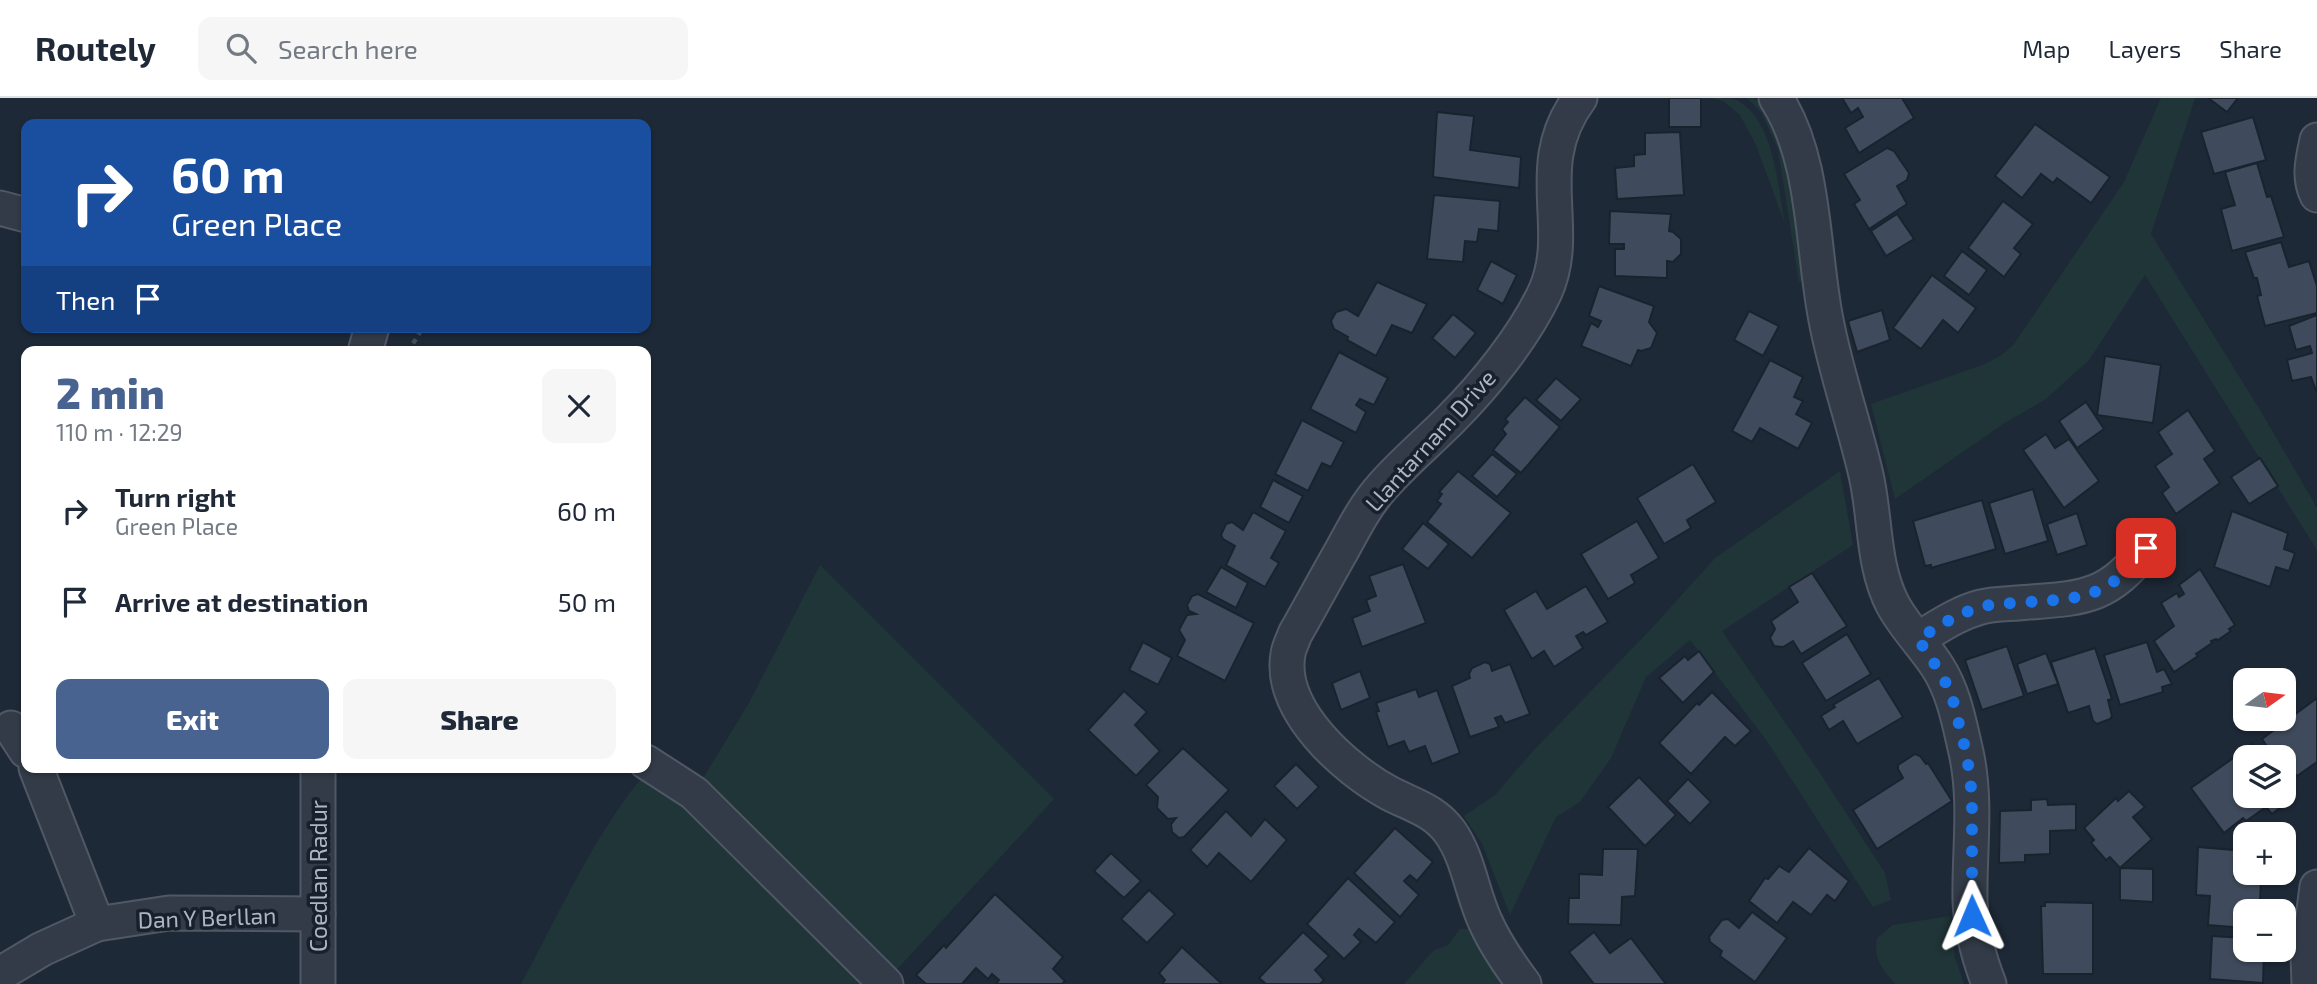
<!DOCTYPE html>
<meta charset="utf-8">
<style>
:root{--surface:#fff;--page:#f6f6f7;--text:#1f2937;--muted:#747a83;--line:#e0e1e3;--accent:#486390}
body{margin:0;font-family:"Exo 2",sans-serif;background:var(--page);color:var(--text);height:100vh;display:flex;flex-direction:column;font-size:26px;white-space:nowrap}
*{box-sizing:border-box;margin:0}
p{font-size:23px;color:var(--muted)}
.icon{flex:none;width:38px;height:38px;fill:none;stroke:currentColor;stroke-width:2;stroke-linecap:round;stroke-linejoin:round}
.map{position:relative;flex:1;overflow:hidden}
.sheet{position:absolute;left:21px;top:248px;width:630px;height:427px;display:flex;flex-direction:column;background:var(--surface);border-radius:14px;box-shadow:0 2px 5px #0004}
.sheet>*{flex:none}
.hud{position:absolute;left:21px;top:21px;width:630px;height:214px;border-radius:14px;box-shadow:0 2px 5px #0004;background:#1a4fa0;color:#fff;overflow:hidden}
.needle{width:46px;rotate:76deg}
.controls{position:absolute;left:2233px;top:570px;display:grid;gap:14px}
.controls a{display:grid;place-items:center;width:63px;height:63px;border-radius:14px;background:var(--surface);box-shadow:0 2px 5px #0004;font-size:35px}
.pin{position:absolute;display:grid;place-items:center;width:60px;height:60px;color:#fff;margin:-30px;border-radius:14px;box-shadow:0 4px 10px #0006}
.me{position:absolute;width:77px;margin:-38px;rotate:359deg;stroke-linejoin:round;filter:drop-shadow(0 0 5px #0008)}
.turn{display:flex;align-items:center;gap:24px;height:147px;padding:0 35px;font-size:32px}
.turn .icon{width:91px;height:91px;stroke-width:2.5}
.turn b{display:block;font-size:49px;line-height:60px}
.then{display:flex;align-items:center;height:66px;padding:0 35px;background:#0003;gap:14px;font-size:26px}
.round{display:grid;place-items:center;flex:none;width:74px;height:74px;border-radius:14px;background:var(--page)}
.summary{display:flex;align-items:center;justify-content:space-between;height:119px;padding:0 35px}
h1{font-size:42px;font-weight:800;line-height:52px;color:var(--accent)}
.action{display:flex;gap:14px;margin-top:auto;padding:14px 35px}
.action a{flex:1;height:80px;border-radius:14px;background:var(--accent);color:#fff;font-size:28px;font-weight:800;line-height:80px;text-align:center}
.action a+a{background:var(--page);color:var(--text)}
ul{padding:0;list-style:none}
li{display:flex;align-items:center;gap:21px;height:91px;padding:0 35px}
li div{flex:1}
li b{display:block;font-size:26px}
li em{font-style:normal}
header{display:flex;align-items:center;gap:42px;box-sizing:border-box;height:98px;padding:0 35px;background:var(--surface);border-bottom:2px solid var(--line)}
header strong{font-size:33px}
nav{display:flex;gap:38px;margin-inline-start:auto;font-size:24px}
.search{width:490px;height:63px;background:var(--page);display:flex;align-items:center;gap:18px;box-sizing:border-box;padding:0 24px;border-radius:14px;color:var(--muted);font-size:26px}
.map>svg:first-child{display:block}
</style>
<header>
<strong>Routely</strong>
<div class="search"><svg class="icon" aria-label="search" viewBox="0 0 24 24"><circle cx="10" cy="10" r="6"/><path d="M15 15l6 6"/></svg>Search here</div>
<nav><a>Map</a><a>Layers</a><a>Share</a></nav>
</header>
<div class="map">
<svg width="2317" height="886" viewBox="0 0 2317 886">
<rect width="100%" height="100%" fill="#1e2937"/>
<g fill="#203538">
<path d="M1712 0C1719 0 1728 0 1734 1 1774 17 1778 90 1785 126L1756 47 1740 17 1723 3Z"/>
<path d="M1747 0H1755C1797 48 1797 123 1805 183L1799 184 1778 51 1761 14Z"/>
<polygon points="2161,0 2195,0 2151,136 2263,317 2317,410 2317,452 2145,177 2089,262 2046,301 2003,326 1895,401 1871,306 1985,266 2002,257 2014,246 2124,84"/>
<polygon points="1840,373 1853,447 1722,533 1820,675 1885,775 1891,802 1873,809 1767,643 1690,542 1646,579 1611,660 1580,704 1556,719 1510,817 1482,746 1464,718 1495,697 1533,653 1652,530 1715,460"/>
<polygon points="820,467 1054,701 890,879 699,687 750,603"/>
<path d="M644 677 689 705 872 886H521C558 818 595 735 644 677Z"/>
<path d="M1950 818 1955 860 1964 886H1895C1882 870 1873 862 1877 840L1893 827Z"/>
<polygon points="1460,831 1473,831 1516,886 1404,886 1434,852 1448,847"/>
</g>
<g fill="#3f4b5c" stroke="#1a222e" stroke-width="2">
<rect x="1669" y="0" width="32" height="29"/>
<polygon points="1842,0 1902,0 1914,20 1859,55 1845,30 1863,19 1858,10 1851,15"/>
<polygon points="2208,0 2238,0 2227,14"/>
<polygon points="1437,14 1474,18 1470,52 1521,59 1519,90 1433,79"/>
<polygon points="2253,19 2266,62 2214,76 2201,34"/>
<polygon points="2035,26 2110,79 2091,105 2057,80 2053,85 2041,76 2022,100 1995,78"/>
<polygon points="1680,34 1684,97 1617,101 1615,70 1634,68 1634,57 1645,56 1645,35"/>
<polygon points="1887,50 1894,53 1909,75 1907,82 1897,88 1907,106 1869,131 1854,106 1860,102 1844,76"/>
<polygon points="2257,65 2267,99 2271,98 2284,139 2232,153 2221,111 2235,107 2225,74"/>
<polygon points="1434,97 1500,103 1498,133 1479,131 1477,144 1465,143 1463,164 1427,161"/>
<polygon points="2003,103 2033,126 2014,150 2021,156 2004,179 1968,150"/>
<polygon points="1610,113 1671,116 1669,133 1673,134 1681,141 1681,156 1673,164 1667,163 1667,180 1615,178 1615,151 1624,151 1624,146 1609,146"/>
<polygon points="1897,116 1914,141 1886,158 1871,133"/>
<polygon points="2281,144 2289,169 2309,163 2317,188 2317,215 2265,228 2257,198 2261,197 2257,180 2254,180 2245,154"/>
<polygon points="1962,153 1987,172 1969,197 1944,178"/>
<polygon points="1491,163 1517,177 1503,206 1477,192"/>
<polygon points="1932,177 1976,210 1958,235 1943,222 1921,251 1893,230"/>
<polygon points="1377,184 1427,206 1412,235 1392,227 1376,258 1347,242 1348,239 1334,231 1331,223 1336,214 1346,211 1358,218"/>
<polygon points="1599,188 1654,208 1649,224 1657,235 1651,250 1641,253 1638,252 1631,268 1581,248 1591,225 1598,229 1601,223 1589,218"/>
<polygon points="1882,212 1890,242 1857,254 1848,223"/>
<polygon points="1749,213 1779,228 1763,258 1734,242"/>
<polygon points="1453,216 1476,235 1455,260 1432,240"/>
<polygon points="2317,217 2317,295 2311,279 2292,283 2287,262 2312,255 2310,248 2296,252 2289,228"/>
<polygon points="1339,254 1388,280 1374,307 1360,301 1356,307 1366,314 1356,335 1310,311"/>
<polygon points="2105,258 2161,267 2153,325 2097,317"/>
<polygon points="1770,262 1803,279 1794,299 1803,303 1796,316 1812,325 1798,351 1760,330 1752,344 1732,333"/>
<polygon points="1556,280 1581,301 1561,323 1536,302"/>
<polygon points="1525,299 1560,329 1521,375 1493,352 1506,336 1502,331 1508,324 1505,321"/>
<polygon points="2086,304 2104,331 2077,350 2059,323"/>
<polygon points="2188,312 2215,353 2204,361 2220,385 2176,416 2162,395 2169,389 2155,368 2172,356 2158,334"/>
<polygon points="1302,322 1344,344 1331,369 1322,365 1308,393 1275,376"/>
<polygon points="2046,336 2055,350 2069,341 2099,383 2064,410 2023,352"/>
<polygon points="1492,356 1517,376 1497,399 1472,378"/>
<polygon points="2260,360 2278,388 2249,406 2231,379"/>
<polygon points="1693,366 1716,404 1687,422 1691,430 1664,446 1637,400"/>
<polygon points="1458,373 1511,415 1472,460 1427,424 1441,406 1437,403 1442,396 1439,394"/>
<polygon points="1273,382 1303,398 1289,425 1260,409"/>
<polygon points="2033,391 2048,443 2005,456 1989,405"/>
<polygon points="1982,402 1996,451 1931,470 1931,467 1925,468 1913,423"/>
<polygon points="2232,413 2288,435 2284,451 2295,455 2289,473 2276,469 2270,489 2214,469"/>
<polygon points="1253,414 1286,433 1271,460 1279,465 1265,489 1226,467 1235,448 1223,441 1221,437 1226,426 1232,424 1243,432"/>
<polygon points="2077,415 2087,447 2057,457 2047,426"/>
<polygon points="1637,423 1659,460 1631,477 1635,485 1608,501 1581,456"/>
<polygon points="1423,425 1449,446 1428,471 1402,451"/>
<polygon points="1403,466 1426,525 1362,549 1352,520 1370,513 1366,502 1376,498 1369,478"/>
<polygon points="1221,469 1248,485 1236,510 1206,494"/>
<polygon points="2200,471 2235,527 2229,531 2231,533 2218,542 2216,541 2211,543 2212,545 2196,556 2198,558 2174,574 2154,543 2174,528 2161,505 2177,495 2179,499 2184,496 2179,487"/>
<polygon points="1812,475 1847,528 1801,556 1793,543 1783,549 1774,548 1770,540 1775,531 1771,523 1798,504 1789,489"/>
<polygon points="1586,488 1608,524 1586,537 1583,534 1576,538 1583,550 1554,569 1544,553 1532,561 1504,512 1536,493 1547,511"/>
<polygon points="1198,496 1254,525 1225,583 1177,558 1185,542 1179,532 1187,517 1196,516 1189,513 1187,507 1192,498"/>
<polygon points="1847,536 1871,576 1826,603 1802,565"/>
<polygon points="1143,544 1172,560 1158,587 1129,572"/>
<polygon points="2147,544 2157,574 2164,571 2172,586 2162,589 2163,594 2120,607 2104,557"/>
<polygon points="2007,548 2024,598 1982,612 1965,562"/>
<polygon points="2095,550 2112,601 2108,602 2112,618 2110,621 2097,626 2093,623 2089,608 2068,615 2051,564"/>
<polygon points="1699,553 1714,574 1683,605 1659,580 1685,558 1688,562"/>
<polygon points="2046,555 2058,586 2027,596 2017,566"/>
<polygon points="1485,564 1490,566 1492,573 1510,566 1530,616 1505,625 1501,618 1495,620 1499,629 1470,639 1452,588 1470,580 1469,576 1472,570"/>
<polygon points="1360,573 1370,600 1341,612 1332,585"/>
<polygon points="1879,580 1903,619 1857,646 1843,623 1829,632 1821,618 1835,609 1833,607"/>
<polygon points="1416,591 1419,599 1437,592 1460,655 1432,666 1425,648 1409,654 1404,643 1388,649 1376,614 1379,613 1376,605"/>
<polygon points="1124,593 1147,614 1135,627 1160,653 1136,678 1088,632"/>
<polygon points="1712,594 1751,633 1735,648 1725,639 1691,676 1659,645 1697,605 1699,607"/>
<polygon points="2317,600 2317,664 2297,678 2294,675 2289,679 2284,671 2284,660 2275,660 2262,641"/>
<polygon points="2253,646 2263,660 2245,660 2245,698 2284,698 2284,686 2294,699 2272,716 2266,709 2246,723 2243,720 2224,735 2191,690"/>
<polygon points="1183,650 1229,692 1184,739 1179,740 1172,734 1171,726 1176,720 1168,721 1157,710 1158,699 1146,687"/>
<polygon points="1915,656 1920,658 1926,666 1928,665 1952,703 1877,751 1853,712 1903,680 1898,671 1898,667"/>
<polygon points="1296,666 1319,689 1297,711 1274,688"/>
<polygon points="1639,679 1676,717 1645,748 1608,709"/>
<polygon points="1688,681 1711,704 1690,726 1667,703"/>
<polygon points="2129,693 2145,709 2133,719 2152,741 2120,770 2110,759 2106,762 2091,745 2094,742 2084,730 2116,700 2118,703"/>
<polygon points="2047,701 2048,707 2076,706 2076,732 2050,733 2050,756 2025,757 2025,764 1999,765 2000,713 2031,712 2031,702"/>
<polygon points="1226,713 1251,738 1265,721 1287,742 1251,784 1219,755 1207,769 1190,752"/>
<polygon points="1395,730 1433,764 1417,783 1410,777 1404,783 1419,797 1400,819 1354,775"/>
<polygon points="2198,749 2234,752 2234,778 2261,783 2260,805 2264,807 2264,814 2245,814 2245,830 2208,827 2210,798 2196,797"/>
<polygon points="1809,750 1849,783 1835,803 1827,797 1811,817 1793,804 1777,825 1749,803 1765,780 1768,781 1779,768 1789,774"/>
<polygon points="1603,751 1638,751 1635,798 1622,799 1621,827 1568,826 1569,800 1579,800 1579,776 1602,777"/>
<polygon points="1111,755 1141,783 1124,800 1094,773"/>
<polygon points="2120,770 2153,771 2153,804 2120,802"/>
<polygon points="1348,780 1395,824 1376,845 1359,831 1354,837 1361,844 1344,861 1307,826"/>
<polygon points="1149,792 1175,816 1147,845 1121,821"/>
<polygon points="995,796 1063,859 1053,871 1065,883 1062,886 996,886 999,882 992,876 988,881 976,870 962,886 926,886 916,877 944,847 946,850"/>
<polygon points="2045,804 2093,805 2093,876 2043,876 2041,808 2045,808"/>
<polygon points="1752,814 1787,840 1755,884 1720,858 1722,853 1710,844 1709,839 1722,822 1728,821 1739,830"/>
<polygon points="1303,834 1329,858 1315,872 1324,882 1320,886 1266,886 1259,880"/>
<polygon points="1594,834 1610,855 1631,840 1666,886 1594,886 1569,854"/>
<polygon points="2212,838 2245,840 2245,852 2264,852 2263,885 2210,881"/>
<polygon points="1182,849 1222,886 1162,886 1165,882 1159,875"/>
</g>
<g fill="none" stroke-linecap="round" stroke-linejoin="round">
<defs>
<g id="street">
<path d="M1776 0C1816 61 1812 151 1826 222 1836 275 1854 325 1866 377 1876 420 1872 467 1893 507 1905 529 1924 548 1937 568 1954 594 1959 624 1966 654 1977 704 1969 753 1970 803 1971 831 1979 860 1989 886"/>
<path d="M2317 42C2313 61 2308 79 2317 97"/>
<polyline points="0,110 26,117"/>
<polyline points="365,254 372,229"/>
<path d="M1918 541C1938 529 1958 515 1981 509 1992 506 2006 506 2018 505 2078 500 2108 503 2146 450"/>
<polyline points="11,630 26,653"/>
<polyline points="646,664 694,695 886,886"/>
<polyline points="36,670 97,826"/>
<polyline points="0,876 42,851 97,826 169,815 318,816"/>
<polyline points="318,886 318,670"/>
<path d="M1524 886C1509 866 1495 846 1485 823 1472 795 1468 759 1450 734 1434 712 1412 707 1389 695 1345 671 1278 612 1288 556 1289 549 1293 542 1295 536 1311 508 1326 480 1342 452 1354 430 1365 408 1382 389 1403 365 1427 345 1450 322 1485 287 1524 239 1545 194 1574 130 1529 68 1580 0"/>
<polyline points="2309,886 2308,858 2317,789"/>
</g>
</defs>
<use href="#street" stroke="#505866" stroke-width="37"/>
<polyline stroke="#3e5255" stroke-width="4.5" stroke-dasharray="5 5" stroke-linecap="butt" points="408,254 423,229"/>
<use href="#street" stroke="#323b47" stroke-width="33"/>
</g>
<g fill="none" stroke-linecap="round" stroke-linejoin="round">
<path stroke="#1a73e8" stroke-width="12" stroke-dasharray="0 21.6" d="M1972 818V697L1967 658 1951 594 1938 571 1918 541C1938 529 1958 515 1981 509 1991 506 2002 506 2013 505 2075 500 2106 505 2146 450"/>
</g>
<g text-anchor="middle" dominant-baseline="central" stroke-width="7" stroke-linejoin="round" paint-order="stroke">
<g font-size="23" fill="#acb5c5" stroke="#18202c">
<text transform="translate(1430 342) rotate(-48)">Llantarnam Drive</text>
<text transform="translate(318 778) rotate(-90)">Coedlan Radur</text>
<text transform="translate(207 819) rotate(-2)">Dan Y Berllan</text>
</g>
</g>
</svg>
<div class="controls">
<a><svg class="needle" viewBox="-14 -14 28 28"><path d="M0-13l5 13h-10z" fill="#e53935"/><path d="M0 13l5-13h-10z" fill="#747a83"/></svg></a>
<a><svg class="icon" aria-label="layers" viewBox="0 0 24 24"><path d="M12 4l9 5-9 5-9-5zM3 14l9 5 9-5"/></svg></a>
<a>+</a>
<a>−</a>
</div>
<div class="pin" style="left:2146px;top:450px;background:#d93025"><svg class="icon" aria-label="arrive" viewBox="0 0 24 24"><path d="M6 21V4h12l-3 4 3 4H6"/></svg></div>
<svg class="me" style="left:1972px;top:818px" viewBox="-20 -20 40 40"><path d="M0-17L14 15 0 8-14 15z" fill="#1a73e8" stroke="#fff" stroke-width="4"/></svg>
<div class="hud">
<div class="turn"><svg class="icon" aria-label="right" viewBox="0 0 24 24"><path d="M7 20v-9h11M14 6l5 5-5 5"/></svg><div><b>60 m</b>Green Place</div></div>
<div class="then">Then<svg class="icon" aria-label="arrive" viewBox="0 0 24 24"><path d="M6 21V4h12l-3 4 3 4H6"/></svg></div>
</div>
<section class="sheet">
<div class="summary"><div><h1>2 min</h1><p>110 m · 12:29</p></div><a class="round"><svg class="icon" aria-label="close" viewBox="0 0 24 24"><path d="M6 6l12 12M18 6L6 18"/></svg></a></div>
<ul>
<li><svg class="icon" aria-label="right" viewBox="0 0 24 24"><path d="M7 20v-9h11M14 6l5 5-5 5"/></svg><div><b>Turn right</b><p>Green Place</p></div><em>60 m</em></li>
<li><svg class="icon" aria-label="arrive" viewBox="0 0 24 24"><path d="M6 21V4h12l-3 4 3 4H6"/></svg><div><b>Arrive at destination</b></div><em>50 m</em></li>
</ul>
<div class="action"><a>Exit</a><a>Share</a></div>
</section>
</div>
